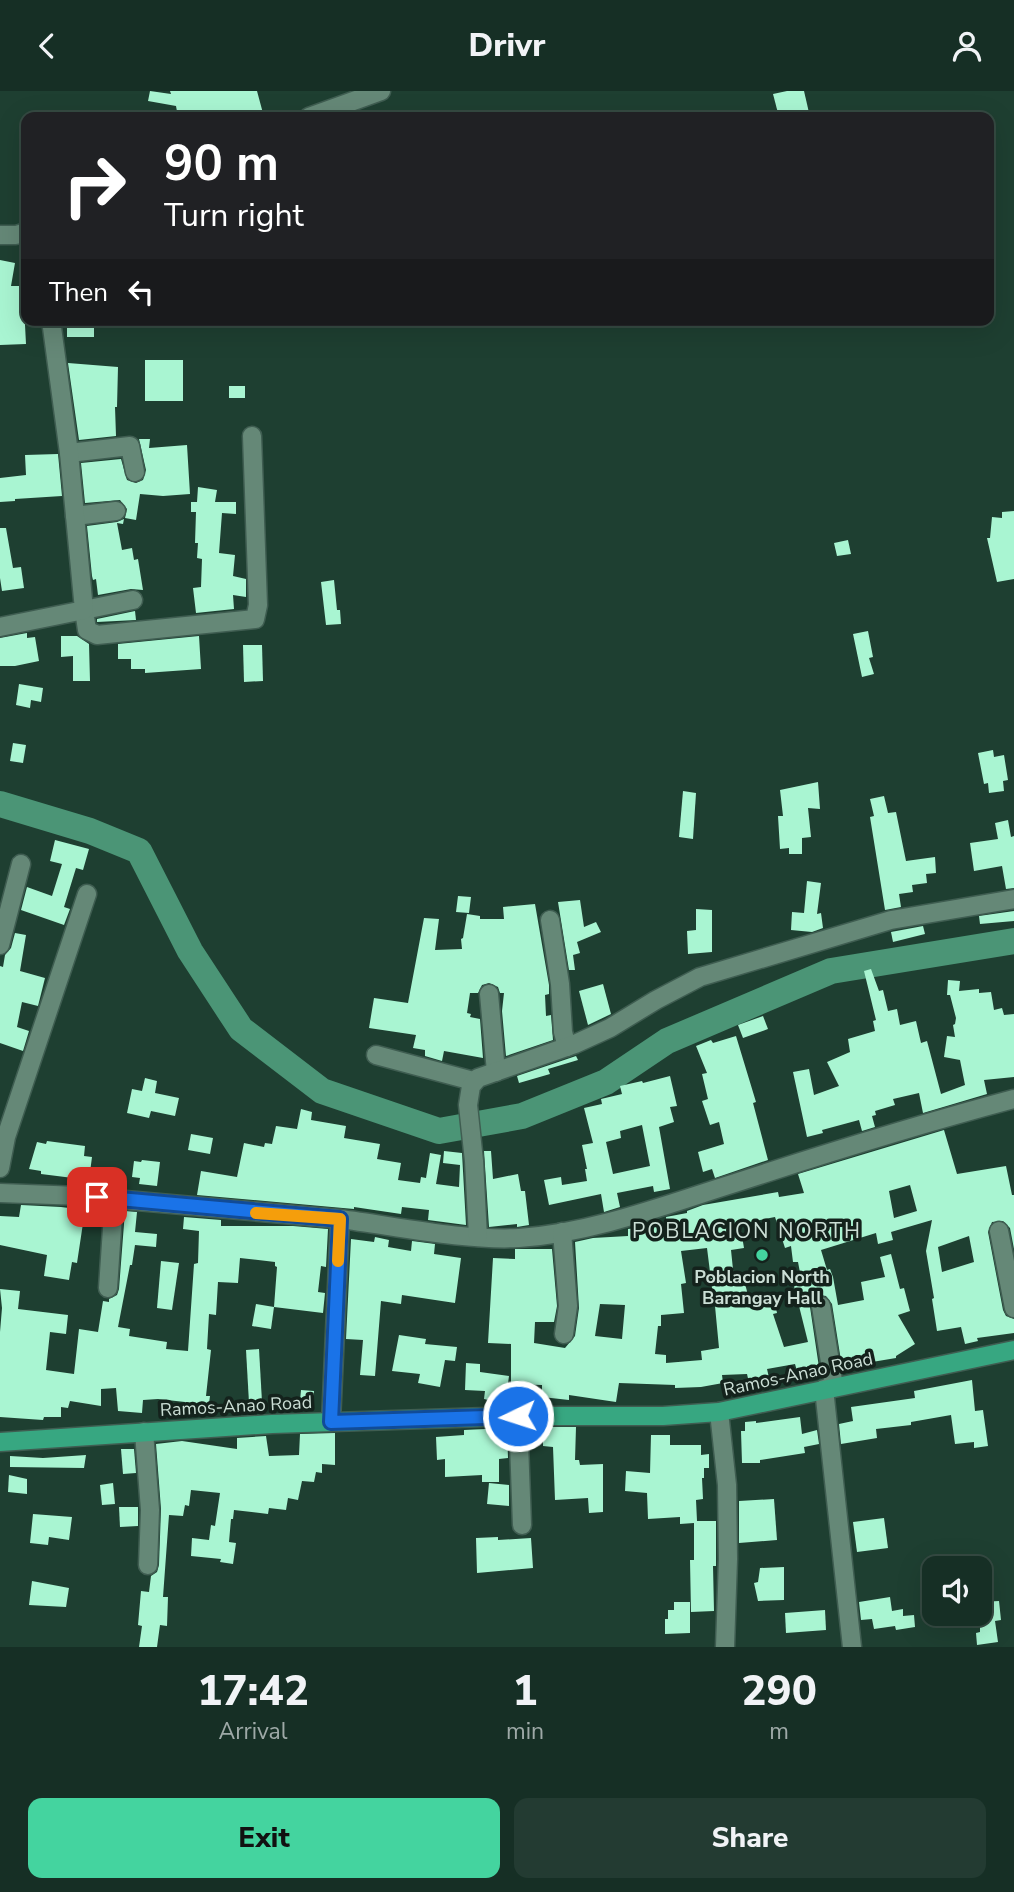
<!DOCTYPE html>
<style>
:root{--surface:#162f25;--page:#233b32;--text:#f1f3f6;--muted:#9ea9a7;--line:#354a42;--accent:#44d49f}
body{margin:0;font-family:"Nunito Sans",sans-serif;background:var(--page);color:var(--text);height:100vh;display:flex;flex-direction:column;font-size:26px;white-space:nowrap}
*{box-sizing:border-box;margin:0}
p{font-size:23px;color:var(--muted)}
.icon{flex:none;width:38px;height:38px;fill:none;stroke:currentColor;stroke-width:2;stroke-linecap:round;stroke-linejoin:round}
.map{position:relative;height:1556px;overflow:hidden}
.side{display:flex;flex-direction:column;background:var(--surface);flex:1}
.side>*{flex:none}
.banner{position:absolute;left:21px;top:21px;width:973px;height:214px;border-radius:14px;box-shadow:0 7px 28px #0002,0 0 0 2px var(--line);background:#202124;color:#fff;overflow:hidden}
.buttons{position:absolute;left:922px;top:1465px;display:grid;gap:14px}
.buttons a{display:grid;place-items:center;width:70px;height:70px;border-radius:14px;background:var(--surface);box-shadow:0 7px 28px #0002,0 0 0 2px var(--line);font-size:35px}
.pin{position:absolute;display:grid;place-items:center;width:60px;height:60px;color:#fff;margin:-30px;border-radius:14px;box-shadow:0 4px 10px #0006}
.me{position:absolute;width:77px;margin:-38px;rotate:266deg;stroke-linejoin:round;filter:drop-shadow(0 0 5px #0008)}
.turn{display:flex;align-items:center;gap:24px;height:147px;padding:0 28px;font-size:32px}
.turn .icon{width:91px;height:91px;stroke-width:2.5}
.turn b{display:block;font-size:49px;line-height:60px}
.then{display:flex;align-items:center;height:66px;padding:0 28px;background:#0003;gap:14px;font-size:26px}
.eta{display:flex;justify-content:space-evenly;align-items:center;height:119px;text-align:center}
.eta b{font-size:42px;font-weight:800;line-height:49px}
.action{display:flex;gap:14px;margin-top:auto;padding:14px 28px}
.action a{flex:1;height:80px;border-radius:14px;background:var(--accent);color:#111;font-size:28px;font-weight:800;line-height:80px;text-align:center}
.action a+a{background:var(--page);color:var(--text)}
header{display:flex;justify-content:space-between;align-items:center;height:91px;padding:0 28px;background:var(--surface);font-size:32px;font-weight:800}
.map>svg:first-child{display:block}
</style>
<header><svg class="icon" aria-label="back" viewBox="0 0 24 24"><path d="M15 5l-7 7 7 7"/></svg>Drivr<svg class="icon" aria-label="person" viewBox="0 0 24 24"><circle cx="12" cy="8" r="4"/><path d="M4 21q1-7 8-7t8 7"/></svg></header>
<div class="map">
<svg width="1014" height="1556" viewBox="0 0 1014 1556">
<rect width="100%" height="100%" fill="#1e3f31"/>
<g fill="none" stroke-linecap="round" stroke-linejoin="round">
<polyline stroke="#4b9576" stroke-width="26" points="0,713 90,740 139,760 190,860 241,938 322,1000 439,1040 522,1025 606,991 667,950 831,880 1014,850"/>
</g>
<g fill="#a9f5d2" fill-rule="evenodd">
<polygon points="150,0 171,3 170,0 257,0 264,26 178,26 176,15 148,10"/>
<polygon points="787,0 804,0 810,26 779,26 773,3"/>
<polygon points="0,169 15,172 11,195 26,195 24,215 26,253 0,254"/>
<rect x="67" y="229" width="27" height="17"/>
<rect x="145" y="269" width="38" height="41"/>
<polygon points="68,272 118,276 117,316 115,316 116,345 79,349"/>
<rect x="229" y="295" width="16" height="12"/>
<polygon points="139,348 150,348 149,357 187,354 190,403 163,405 140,403 136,429 125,427 127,418 120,409 85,412 81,372 121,368 127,389 136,392 143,389 146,379"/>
<polygon points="58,363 62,405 15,408 15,410 0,411 0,387 26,384 25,364"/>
<polygon points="198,396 217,399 215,411 236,411 236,423 222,422 219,462 235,464 233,485 246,488 246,506 233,504 234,518 196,522 193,497 201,496 202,468 197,467 198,452 195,452 196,421 191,421 191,411 197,411"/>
<polygon points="1014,420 1014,488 997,491 987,447 990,447 992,426 1002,427 1002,421"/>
<polygon points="124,428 123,433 117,432 122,459 132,457 134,469 138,468 143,499 131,498 98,504 96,488 93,489 92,485 87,435 117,431"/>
<polygon points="0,437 6,437 13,477 21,476 24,497 2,500 0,487"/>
<polygon points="848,449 851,463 837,465 834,452"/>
<polygon points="334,489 337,519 340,519 341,533 326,534 321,491"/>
<polygon points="135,520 136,529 97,531 97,528"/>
<polygon points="868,540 873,566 869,567 874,583 862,586 853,543"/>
<polygon points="27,542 27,547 35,546 39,570 15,575 0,575 0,547"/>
<polygon points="61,545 77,545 89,553 90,590 73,590 73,565 61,566"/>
<polygon points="199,545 201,578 145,582 145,578 131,578 131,568 118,568 118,553"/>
<polygon points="243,554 262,554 263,590 244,591"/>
<polygon points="19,593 43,597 41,611 31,609 30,617 16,614"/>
<polygon points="13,652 26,654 23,672 10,670"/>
<polygon points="993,659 994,666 1004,664 1008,689 1003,690 1004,700 989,702 988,692 984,693 978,662"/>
<polygon points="818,691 820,718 808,717 811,746 802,747 802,763 789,763 789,757 780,758 778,725 783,725 780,699"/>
<polygon points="683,700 696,702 693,748 679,746"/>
<polygon points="884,705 888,722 896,721 906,770 935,766 936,782 926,783 927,792 912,794 913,801 899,803 901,816 885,819 870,726 874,725 870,708"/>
<polygon points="1008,729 1011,746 1014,745 1014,797 1006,798 1002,775 974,780 970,752 998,748 995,732"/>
<polygon points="55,749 89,758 83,779 76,777 64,816 70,818 64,834 21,819 27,796 52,805 62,773 50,770"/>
<polygon points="807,790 821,792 817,823 821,822 823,837 812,841 791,839 792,821 804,822"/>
<polygon points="458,805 471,806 469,822 456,821"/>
<polygon points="580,809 584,836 596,831 601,841 577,851 580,862 573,864 575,879 569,879 558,811"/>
<polygon points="535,813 549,894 549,903 545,904 546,925 551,924 553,949 506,965 502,920 504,902 500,902 498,896 489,892 482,894 478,902 470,902 467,922 471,923 470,926 480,928 483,967 444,960 442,970 425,965 425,959 413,957 416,944 369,937 374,907 408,912 424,827 439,828 435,859 462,858 461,848 463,847 467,823 480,825 480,828 504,828 503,816"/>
<polygon points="696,818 712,819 712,861 688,863 687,840 696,839"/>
<polygon points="1014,820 1014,830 980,833 979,825"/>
<polygon points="923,835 925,843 893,851 891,841"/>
<polygon points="15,842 26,844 20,880 45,887 38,915 22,911 17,936 29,940 23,960 0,952 0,875 3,876 5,864 11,857"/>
<polygon points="871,878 879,900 883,899 888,920 897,918 900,934 916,930 921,952 927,950 941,1003 965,994 960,969 944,966 947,945 955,946 953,934 955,933 956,927 950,904 947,904 948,889 960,890 959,900 979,898 979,902 991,901 994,919 1002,917 1004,924 1014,923 1014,986 984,989 987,1003 923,1022 919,1002 893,1008 895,1014 875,1020 876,1024 872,1025 875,1036 862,1040 859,1029 822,1039 823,1042 807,1046 793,981 809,978 814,1004 839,995 827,971 850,961 848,948 875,940 873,930 876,929 864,880"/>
<polygon points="603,893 611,923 588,934 579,900"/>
<polygon points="763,925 768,938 743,947 738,934"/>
<polygon points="736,945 756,1011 753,1012 768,1069 715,1087 712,1078 703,1081 698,1061 724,1053 719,1031 710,1034 702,1010 708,1008 702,983 707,982 696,955 711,949 713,952"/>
<polygon points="576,965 578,969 548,978 550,983 519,992 517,985"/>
<path d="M670 985 677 1015 670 1016 674 1031 659 1036 670 1098 654 1101 653 1095 617 1102 620 1116 604 1121 601 1103 549 1114 544 1089 561 1086 562 1094 587 1090 585 1078H587L582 1054 593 1052 584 1017 602 1013 601 1008 622 1003 620 995 642 990 643 992ZM642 1034 650 1075 613 1083 606 1051 621 1047 620 1040Z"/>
<polygon points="145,987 157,990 155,1002 179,1007 175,1025 151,1020 149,1027 127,1022 132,998 142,1000"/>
<polygon points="301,1018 312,1021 311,1029 346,1035 344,1047 380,1053 377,1068 401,1072 398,1089 420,1092 421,1086 426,1087 430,1062 441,1064 436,1093 459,1096 460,1074 443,1072 444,1060 462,1062 466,1134 428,1129 429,1119 402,1116 401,1123 354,1116 354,1118 197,1104 201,1080 237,1086 244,1052 264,1056 265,1052 272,1053 276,1035 297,1038"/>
<path d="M944 1039 957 1083 1006 1075 1012 1104H1014V1158L1010 1137 1003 1130 992 1131 988 1141 1003 1219 1006 1225 1014 1228V1242L977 1247 978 1250 965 1253 961 1236 937 1240 932 1208 934 1207 926 1160 932 1129 891 1141 893 1149 878 1153 876 1142 821 1159 827 1179 830 1178 833 1186 838 1214 864 1209 861 1191 885 1186 880 1166 891 1163 900 1198 904 1197 910 1220 898 1224 915 1253 896 1265V1267L842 1276 832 1213 826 1205 820 1204 813 1207 810 1216 820 1283 799 1287 795 1273 767 1278 770 1291 750 1296 747 1283 722 1284 723 1292 701 1296 675 1297V1294L619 1292 616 1311 569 1304V1309L542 1306V1294L511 1293V1253L488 1252 493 1167 515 1168V1158H552L557 1215 554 1231H535L534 1252 565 1257 575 1245 579 1217 575 1151 593 1147 628 1145V1138L667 1134 666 1126 687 1122V1120L703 1114 778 1101 779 1106 804 1102 798 1083ZM910 1094 917 1120 894 1127 889 1100ZM775 1126 785 1157 791 1155 793 1171H798L802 1192 794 1195 808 1251 784 1256 773 1223 777 1222 773 1203 749 1208 743 1185 734 1188 731 1159 744 1157 740 1133ZM969 1145 974 1171 942 1181 938 1156ZM707 1157 712 1197H709L712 1215H715L719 1257 701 1260 702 1269 666 1272V1264L655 1263 658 1235H661V1224L684 1222 681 1193 686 1192 681 1160ZM600 1213 625 1214 622 1248 595 1245Z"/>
<polygon points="191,1043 213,1047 210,1063 188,1059"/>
<polygon points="47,1050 85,1055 84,1065 92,1066 89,1089 41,1083 41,1080 29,1078 37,1051 46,1053"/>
<polygon points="484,1060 491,1060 493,1088 518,1083 521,1100 525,1100 529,1134 517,1136 517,1133 489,1136"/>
<polygon points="142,1069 160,1071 157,1095 139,1093 140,1087 132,1086 134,1070 141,1071"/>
<polygon points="21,1114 61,1116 85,1119 77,1172 72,1171 69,1189 44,1185 47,1164 0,1154 0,1125 19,1126"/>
<polygon points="125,1120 137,1121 135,1141 157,1143 156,1156 135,1154 132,1174 130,1174 118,1236 130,1238 129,1245 167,1251 166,1258 188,1260 194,1173 198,1172 199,1140 183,1138 184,1126 221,1129 221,1135 293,1135 328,1138 326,1176 321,1175 318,1201 325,1202 323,1222 274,1216 277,1176 275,1175 275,1171 240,1167 238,1192 218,1191 216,1224 209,1223 207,1258 211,1259 206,1305 210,1305 208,1320 184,1318 185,1311 158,1308 143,1309 142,1322 118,1320 116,1297 101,1298 101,1315 70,1310 68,1317 61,1316 61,1326 44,1326 43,1329 0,1326 0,1241 2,1217 0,1198 20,1200 18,1218 68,1224 66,1243 50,1241 46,1279 74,1283 79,1238 98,1241 103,1210 109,1211 109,1208 117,1204 119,1198"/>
<polygon points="375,1146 389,1149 388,1156 411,1160 412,1150 435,1153 434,1163 461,1167 455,1212 402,1204 401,1213 381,1210 375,1285 360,1284 363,1249 346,1248 351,1148 374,1151"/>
<polygon points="161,1170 179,1172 172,1219 157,1217"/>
<polygon points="256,1213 274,1216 271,1238 252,1235"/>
<polygon points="399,1244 426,1248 425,1253 457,1256 455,1270 445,1269 440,1296 418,1292 420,1283 392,1280"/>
<polygon points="259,1258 262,1311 249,1312 246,1259"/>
<polygon points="466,1272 480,1273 480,1281 509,1285 507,1300 500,1299 498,1311 484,1308 485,1300 465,1299"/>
<polygon points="972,1289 975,1320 983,1319 988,1355 974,1357 974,1351 955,1353 951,1324 911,1331 911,1334 876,1338 877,1347 841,1353 839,1333 853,1330 851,1316 915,1307 914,1300"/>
<polygon points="301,1299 314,1300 313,1311 300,1310"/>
<polygon points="800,1326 802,1343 817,1339 819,1353 804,1356 805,1362 760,1369 760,1372 742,1372 741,1340 745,1340 745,1331 756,1330 756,1332"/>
<polygon points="543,1336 576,1336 575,1369 579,1369 580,1374 603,1373 603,1421 589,1422 588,1407 555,1409 553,1356 543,1355"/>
<polygon points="507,1337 508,1367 499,1368 499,1391 482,1391 482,1384 445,1386 445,1368 437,1369 436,1346 464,1344 464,1339"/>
<polygon points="335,1342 335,1374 322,1373 322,1382 316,1381 314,1391 302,1390 298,1409 288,1407 286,1419 269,1417 268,1423 234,1419 233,1428 231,1428 229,1451 236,1452 233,1473 220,1471 221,1468 191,1465 192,1447 209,1449 211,1434 215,1435 220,1402 191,1399 189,1415 185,1414 183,1425 169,1424 163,1506 168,1506 167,1535 160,1534 157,1556 139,1556 142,1535 138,1534 141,1500 149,1501 151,1485 157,1481 159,1474 161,1418 156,1353 182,1350 237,1358 237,1347 266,1345 269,1365 299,1364 300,1343"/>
<polygon points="651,1344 670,1344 670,1354 701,1354 701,1364 709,1363 709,1377 704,1377 704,1387 702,1387 703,1408 696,1409 697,1430 716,1430 716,1475 713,1475 714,1520 691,1521 690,1469 694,1469 694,1432 680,1433 680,1426 648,1428 647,1402 625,1400 626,1380 650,1382"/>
<polygon points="121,1358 134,1358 136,1382 123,1383"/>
<polygon points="86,1364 84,1377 10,1376 10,1365 43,1367"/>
<polygon points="9,1384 27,1388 27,1403 8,1401"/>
<polygon points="113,1392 115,1413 102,1414 100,1394"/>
<polygon points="489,1392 509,1394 509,1415 487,1413"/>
<polygon points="774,1408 777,1449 739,1452 739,1410"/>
<polygon points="119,1416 138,1416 138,1435 120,1436"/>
<polygon points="33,1423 72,1426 69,1449 49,1446 48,1454 30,1452"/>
<polygon points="884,1427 888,1457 857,1461 853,1431"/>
<polygon points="498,1446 498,1449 531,1447 533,1477 477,1482 476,1447"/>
<polygon points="784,1476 784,1509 758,1510 754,1492 758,1491 760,1477"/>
<polygon points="32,1490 69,1497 66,1516 29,1514"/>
<polygon points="890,1506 892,1520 903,1518 903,1525 914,1524 915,1536 896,1539 895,1535 874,1538 872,1528 861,1529 859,1511"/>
<polygon points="999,1510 1001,1529 995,1530 998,1551 977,1554 976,1542 980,1541 980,1511"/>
<polygon points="674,1511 690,1511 690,1542 665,1543 665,1528 668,1528 668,1519 674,1519"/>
<polygon points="825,1519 826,1539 786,1542 785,1522"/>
</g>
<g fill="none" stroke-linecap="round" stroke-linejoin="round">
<defs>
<g id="minor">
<polyline points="309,26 381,0"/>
<polyline points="0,144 16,144 26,141"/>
<polyline points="69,362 130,355 135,381"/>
<polyline points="75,425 116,420"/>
<polyline points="133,509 84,519 87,539 97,544 255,528 258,514 252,345"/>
<polyline points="0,536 84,519 69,362 51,229"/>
<polyline points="550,829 560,893 563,941 567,956"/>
<polyline points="0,854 21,773"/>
<polyline points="489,903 496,981"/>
<polyline points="376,964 473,990"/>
<polyline points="0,1077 6,1046 87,803"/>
<polyline points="0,1102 80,1105 340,1128 331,1331"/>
<path d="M340 1128C395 1135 465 1150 519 1147 592 1142 665 1114 735 1092 827 1062 920 1033 1014 1008"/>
<polyline points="999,1140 1014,1217"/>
<polyline points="562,1141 568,1215 564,1243"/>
<polyline points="478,1146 474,1070 468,1014 471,995 478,987 575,953 610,937 656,909 700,886 891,829 1014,808"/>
<polyline points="108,1197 114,1108"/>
<polyline points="821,1215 834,1296"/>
<polyline points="824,1298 852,1556"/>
<polyline points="719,1321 727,1394 728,1468 725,1556"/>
<polyline points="518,1325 522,1434"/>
<polyline points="144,1341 150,1419 148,1474"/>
</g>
<polyline id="major" points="0,1351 272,1333 518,1325 663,1325 719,1321 1014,1259"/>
</defs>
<use href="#minor" stroke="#3f5d51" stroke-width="21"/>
<use href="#major" stroke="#3f5d51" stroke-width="21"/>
<use href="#minor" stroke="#658877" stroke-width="18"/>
<use href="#major" stroke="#37a781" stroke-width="18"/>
</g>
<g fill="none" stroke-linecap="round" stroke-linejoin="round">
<defs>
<polyline id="route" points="97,1106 340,1128 331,1331 518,1325"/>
</defs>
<use href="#route" stroke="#114b97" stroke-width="18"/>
<use href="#route" stroke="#1a73e8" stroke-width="12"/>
<polyline stroke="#f59e0b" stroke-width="12" points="256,1122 340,1128 338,1170"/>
</g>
<circle fill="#44d49f" stroke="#14221c" stroke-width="2.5" cx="762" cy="1164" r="7"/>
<g text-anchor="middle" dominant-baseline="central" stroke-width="7" stroke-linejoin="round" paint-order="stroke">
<g font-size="18" font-weight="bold" fill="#cbded5" stroke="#14221c">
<text x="762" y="1186">Poblacion North<tspan x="762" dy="21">Barangay Hall</tspan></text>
</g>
<g font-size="18" fill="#cbded5" stroke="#14221c">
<text transform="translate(798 1283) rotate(-12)">Ramos-Anao Road</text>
<text transform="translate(236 1315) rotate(-3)">Ramos-Anao Road</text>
</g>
<g font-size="21" letter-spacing="2" fill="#cbded5" stroke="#14221c">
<text x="747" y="1140">POBLACION NORTH</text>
</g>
</g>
</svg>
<div class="buttons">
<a><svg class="icon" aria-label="sound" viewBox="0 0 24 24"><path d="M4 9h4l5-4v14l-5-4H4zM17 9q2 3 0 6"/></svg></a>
</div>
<div class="pin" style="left:97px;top:1106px;background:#d93025"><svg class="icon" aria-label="arrive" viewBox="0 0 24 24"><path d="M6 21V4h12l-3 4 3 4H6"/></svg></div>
<svg class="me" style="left:518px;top:1325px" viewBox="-20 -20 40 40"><circle r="17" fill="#1a73e8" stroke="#fff" stroke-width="3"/><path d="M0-11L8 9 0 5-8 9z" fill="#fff"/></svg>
<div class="banner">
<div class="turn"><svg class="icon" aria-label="right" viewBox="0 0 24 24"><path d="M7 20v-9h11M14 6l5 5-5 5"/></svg><div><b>90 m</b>Turn right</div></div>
<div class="then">Then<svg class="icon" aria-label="left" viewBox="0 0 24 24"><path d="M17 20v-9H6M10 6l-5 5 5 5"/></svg></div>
</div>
</div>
<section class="side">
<div class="eta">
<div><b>17:42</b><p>Arrival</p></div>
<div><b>1</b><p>min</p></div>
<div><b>290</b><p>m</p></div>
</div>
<div class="action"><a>Exit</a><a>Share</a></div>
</section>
